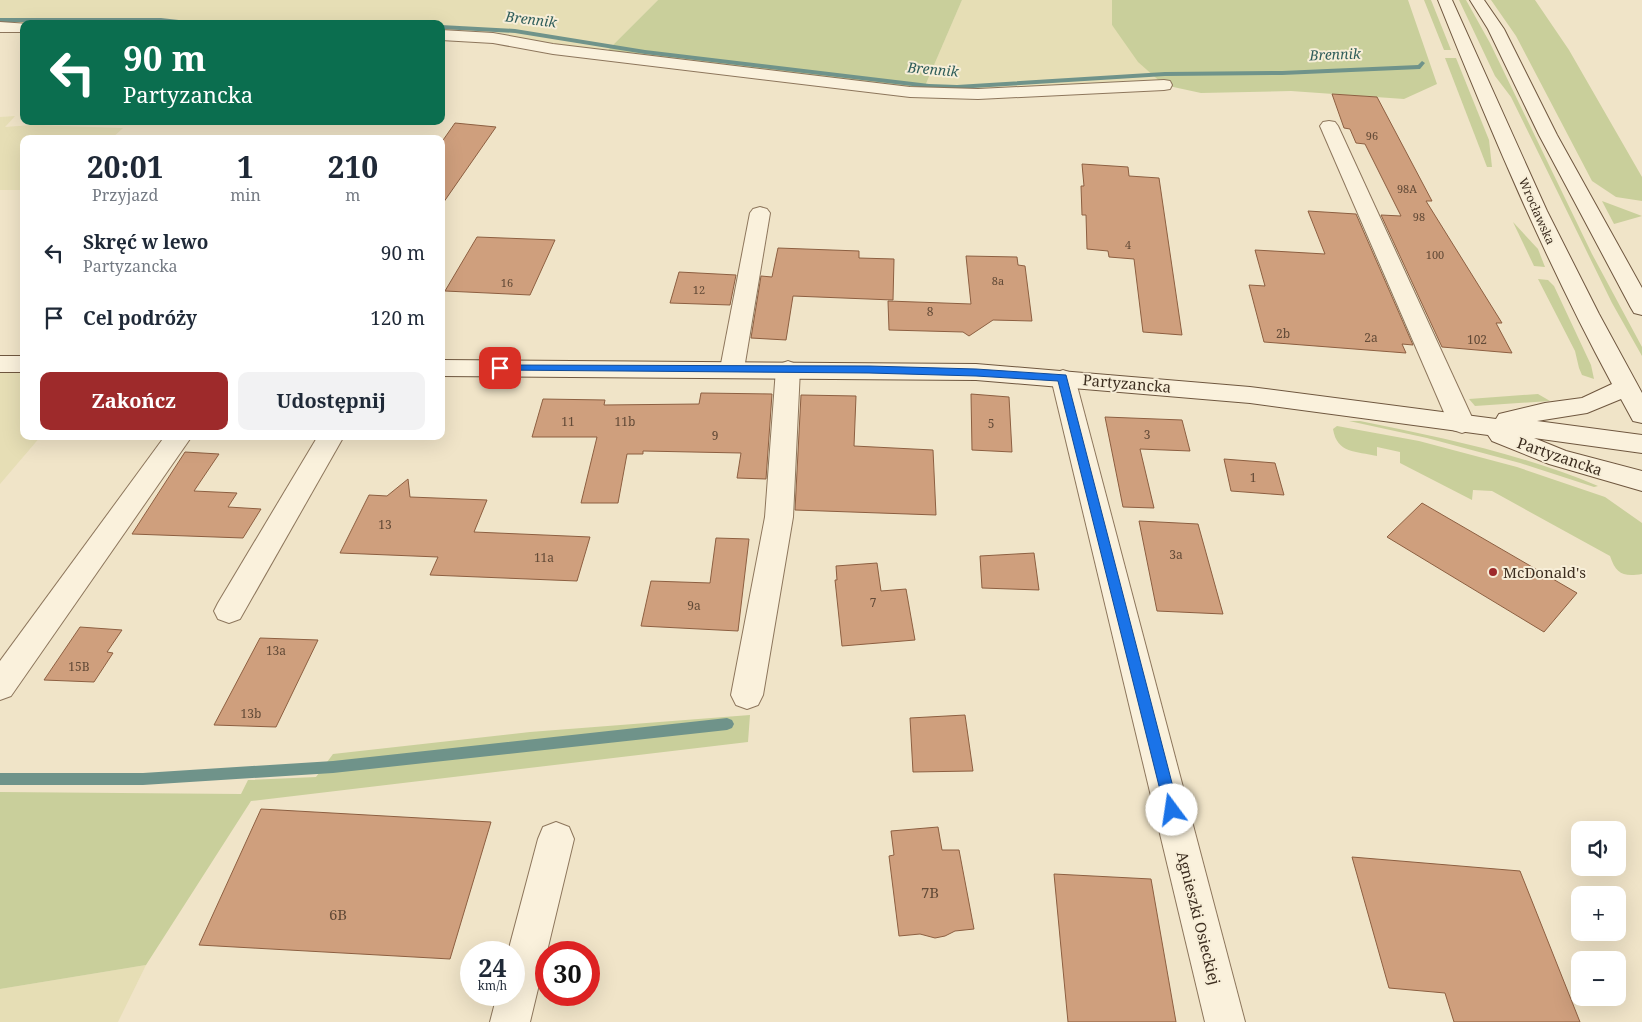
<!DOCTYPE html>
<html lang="pl">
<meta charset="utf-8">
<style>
:root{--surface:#fff;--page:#f2f2f3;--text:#1f2937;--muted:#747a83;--accent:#9e2a2b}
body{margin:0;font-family:"Noto Serif",serif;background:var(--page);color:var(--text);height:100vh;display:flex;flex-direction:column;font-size:19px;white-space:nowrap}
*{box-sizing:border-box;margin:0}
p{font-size:16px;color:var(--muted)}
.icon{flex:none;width:28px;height:28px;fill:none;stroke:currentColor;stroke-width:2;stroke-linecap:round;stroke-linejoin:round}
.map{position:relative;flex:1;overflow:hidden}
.panel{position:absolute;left:20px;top:135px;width:425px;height:305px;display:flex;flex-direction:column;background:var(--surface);border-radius:10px;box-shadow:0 5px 20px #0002}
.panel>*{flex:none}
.guide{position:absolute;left:20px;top:20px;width:425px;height:105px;border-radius:10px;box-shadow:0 5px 20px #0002;background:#0b6e4f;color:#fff;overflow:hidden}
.fabs{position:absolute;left:1571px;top:821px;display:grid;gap:10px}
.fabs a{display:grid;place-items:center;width:55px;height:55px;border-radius:10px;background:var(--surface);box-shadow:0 5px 20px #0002;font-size:25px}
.speed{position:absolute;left:460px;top:941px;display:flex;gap:10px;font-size:25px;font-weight:700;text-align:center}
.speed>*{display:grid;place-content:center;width:65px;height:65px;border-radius:50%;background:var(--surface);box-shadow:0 5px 20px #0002;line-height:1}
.speed small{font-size:12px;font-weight:400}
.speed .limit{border:8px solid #d22;background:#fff;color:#111}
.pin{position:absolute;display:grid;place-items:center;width:42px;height:42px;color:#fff;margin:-21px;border-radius:10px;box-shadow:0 2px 8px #0006}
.me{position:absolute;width:55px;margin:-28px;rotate:346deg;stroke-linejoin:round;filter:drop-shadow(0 0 4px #0008)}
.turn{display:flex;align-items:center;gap:18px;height:105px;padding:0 20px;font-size:22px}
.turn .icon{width:65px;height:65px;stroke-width:2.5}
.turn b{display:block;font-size:35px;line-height:42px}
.eta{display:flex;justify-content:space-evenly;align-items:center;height:85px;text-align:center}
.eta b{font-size:30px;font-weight:700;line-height:35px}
.action{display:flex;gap:10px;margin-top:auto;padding:10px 20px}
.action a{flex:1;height:58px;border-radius:10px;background:var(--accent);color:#fff;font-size:20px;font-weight:700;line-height:58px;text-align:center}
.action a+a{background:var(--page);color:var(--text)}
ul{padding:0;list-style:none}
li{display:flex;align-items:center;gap:15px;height:65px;padding:0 20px}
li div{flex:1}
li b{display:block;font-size:19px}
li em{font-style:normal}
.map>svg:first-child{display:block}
</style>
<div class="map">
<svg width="1642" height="1022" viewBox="0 0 1642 1022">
<rect width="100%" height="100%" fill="#f0e4c8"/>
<g fill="#e6deb5">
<polygon points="0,0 658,0 603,55 441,35 441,24 24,24 0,27"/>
<polygon points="962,0 1112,0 1112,25 1164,85 922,93"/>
<polygon points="15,116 5,127 32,125 123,128 111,139 24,139 24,190 0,190 0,117"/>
<polygon points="0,364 24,364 24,436 41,436 0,484"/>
<polygon points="146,965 118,1022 0,1022 0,989"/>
</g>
<g fill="#c9cf9b">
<polygon points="658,0 962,0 922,93 603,55"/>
<polygon points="1112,0 1408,0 1437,84 1404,99 1291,91 1201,93 1164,85 1138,62 1112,25"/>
<polygon points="1424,0 1431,0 1451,50 1444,50"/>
<polygon points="1459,0 1466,0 1490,43 1592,254 1642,347 1642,356 1612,303 1511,97 1495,76"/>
<polygon points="1491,0 1535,0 1569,50 1642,177 1642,201 1616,197 1592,181 1516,36"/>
<polygon points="1445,58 1456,58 1489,140 1492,167 1487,167"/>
<polygon points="1602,201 1642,216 1614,224"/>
<polygon points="1513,222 1538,249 1545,267 1534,266"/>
<polygon points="1538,279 1548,280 1554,286 1591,365 1594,379 1582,375 1579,368 1575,351"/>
<polygon points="1538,394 1550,401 1475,406 1469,399"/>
<path d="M1349 421H1360C1440 437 1522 454 1598 486L1594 487 1520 463 1427 438Z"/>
<path d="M1337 426 1419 441 1517 467 1605 497 1642 523V574C1623 577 1616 574 1610 556L1492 491 1473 490 1472 500 1400 463V452L1377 447V456C1356 451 1337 454 1333 429Z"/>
<polygon points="750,715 748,742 251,801 146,965 0,989 0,792 241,794 248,780 316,777 333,754 530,732"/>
</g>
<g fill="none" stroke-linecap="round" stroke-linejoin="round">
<g fill="#6f938a" fill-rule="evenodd">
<polygon points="0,18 161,18 214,24 161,22 0,22"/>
<polygon points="243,22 352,22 355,24 240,24"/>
<polygon points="441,25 515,29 645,50 929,84 957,85 1165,72 1282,71 1418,65 1422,61 1425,63 1420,69 1282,75 1165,76 957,89 929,88 645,54 515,33 441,29"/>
<polygon points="727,718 732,720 734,724 732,728 727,730 333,773 143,785 0,785 0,773 143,773 333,761"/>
</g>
</g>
<g fill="#cf9f7d" stroke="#8d5f41">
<polygon points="1332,94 1377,97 1432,201 1426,201 1502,323 1496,323 1512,353 1442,347 1381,215 1401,216 1365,144 1356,143 1350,129 1344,128"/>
<polygon points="455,123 496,127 441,206 441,143"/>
<polygon points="1082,164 1128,167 1129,176 1159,178 1182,335 1143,332 1134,259 1109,257 1108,251 1087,249 1086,215 1082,215 1081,186 1084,186"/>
<polygon points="1308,211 1356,214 1413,345 1402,344 1406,353 1264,342 1249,285 1265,286 1255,250 1325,254"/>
<polygon points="477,237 555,240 530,295 445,291"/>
<polygon points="778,248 859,251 859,258 894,259 893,300 793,296 786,340 751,338 761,276 772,277"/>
<polygon points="966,256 1017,257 1018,265 1025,266 1032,321 993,320 969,336 963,332 889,330 888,301 971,304"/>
<polygon points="679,272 736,275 730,305 670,303"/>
<polygon points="701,393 772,394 766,479 737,478 741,453 643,451 643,454 627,454 618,503 581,503 597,437 532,437 543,399 605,400 604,405 699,404"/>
<polygon points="971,394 1009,397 1012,452 972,450"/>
<polygon points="801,395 856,396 854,446 933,450 936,515 795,510"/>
<polygon points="1105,417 1182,420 1190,451 1140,449 1154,508 1123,507"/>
<polygon points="185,452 219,454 194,491 237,493 228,507 261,509 243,538 132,534"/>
<polygon points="1224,459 1275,463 1284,495 1231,491"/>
<polygon points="408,479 410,497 487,500 474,532 590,537 577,581 430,575 438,557 340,553 369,495 387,496"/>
<polygon points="1422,503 1577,593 1544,632 1387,537"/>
<polygon points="1139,521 1198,524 1223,614 1157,611"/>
<polygon points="716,538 749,539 738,631 641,626 651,581 710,583"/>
<polygon points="1034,553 1039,590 982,588 980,556"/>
<polygon points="877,563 881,591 906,589 915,640 842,646 835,580 837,580 836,566"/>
<polygon points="80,627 122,630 107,652 113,653 94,682 44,680"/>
<polygon points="260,638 318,640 276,727 214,725"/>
<polygon points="965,715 973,771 913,772 910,718"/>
<polygon points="261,809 491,822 450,959 199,945"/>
<polygon points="938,827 942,850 959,850 974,929 955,931 945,936 935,938 920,934 899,936 889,856 894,855 891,831"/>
<polygon points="1352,857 1520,871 1580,1022 1454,1022 1445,993 1389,988"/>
<polygon points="1054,874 1151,879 1176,1022 1068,1022"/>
</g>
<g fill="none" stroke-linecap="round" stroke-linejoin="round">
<defs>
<g id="street">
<polygon points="0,22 29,24 24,24 24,32 0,32"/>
<polygon points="441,30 493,33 553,44 910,87 978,89 1164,80 1170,81 1172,85 1170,89 1164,90 978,99 910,97 553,54 493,43 441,40"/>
<polygon points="1329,121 1335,122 1338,126 1475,424 1471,430 1462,433 1453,430 1449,424 1320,126 1323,122"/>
<polygon points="760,207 767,209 770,213 744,369 740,374 732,377 724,374 720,369 750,213 753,209"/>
<polygon points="788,361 796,364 800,369 793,517 763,695 758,705 747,709 736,705 731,695 765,517 776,369 780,364"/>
<polygon points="1063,370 1072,373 1075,378 1245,1022 1205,1022 1051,378 1054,373"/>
<polygon points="165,436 192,436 11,696 0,700 0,661"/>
<polygon points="318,436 344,436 240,619 229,623 218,619 214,611 218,603"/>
<polygon points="556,822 569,827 574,839 530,1022 490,1022 497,995 514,995 514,952 508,952 538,839 543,827"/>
</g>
<g id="secondary">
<path d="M1438 0H1452L1547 211 1599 314 1642 393V423L1633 421 1621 399 1587 413 1537 421 1642 435V453L1534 438 1566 451 1642 471V491L1549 464 1492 441 1488 435 1250 403 976 380 441 376V360L976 364 1250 387 1496 419 1499 414 1545 403 1582 398 1612 384C1545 260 1490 130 1438 0Z"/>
<polygon points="1470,0 1484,0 1504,29 1557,135 1642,288 1642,315 1634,313 1631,308 1539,135 1488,29"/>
<rect x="0" y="356" width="24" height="16"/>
</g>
</defs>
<use href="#street" stroke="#8d765c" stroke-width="2"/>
<use href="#secondary" stroke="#6f573f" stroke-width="2"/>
<use href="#street" fill="#faf1dc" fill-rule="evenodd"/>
<use href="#secondary" fill="#faf1dc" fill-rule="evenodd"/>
</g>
<polygon fill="#1a73e8" stroke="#114b97" points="500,365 869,366 976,369 1066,375 1179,810 1177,815 1172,817 1167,815 1165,810 1058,381 976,376 869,373 497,370 495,368"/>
<circle fill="#9e2a2b" stroke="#f7eed8" stroke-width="2" cx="1493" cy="572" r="5"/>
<g text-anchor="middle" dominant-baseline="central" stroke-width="4" stroke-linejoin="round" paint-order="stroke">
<g font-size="11" fill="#624a37">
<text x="1372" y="135">96</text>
<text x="1407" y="188">98A</text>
<text x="1419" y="216">98</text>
<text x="1128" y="244">4</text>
<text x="1435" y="254">100</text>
<text x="998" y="280">8a</text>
<text x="507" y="282">16</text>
<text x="699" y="289">12</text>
</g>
<g font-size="12" fill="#3d2e20" stroke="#f7eed8">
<text transform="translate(1537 211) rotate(66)">Wrocławska</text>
</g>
<g font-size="12" fill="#624a37">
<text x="930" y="311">8</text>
<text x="1283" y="333">2b</text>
<text x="1371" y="337">2a</text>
<text x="1477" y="339">102</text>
<text x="568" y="421">11</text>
<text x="625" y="421">11b</text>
<text x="991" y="423">5</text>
<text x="1147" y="434">3</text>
<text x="715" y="435">9</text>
<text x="1253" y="477">1</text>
<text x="385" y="524">13</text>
<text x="1176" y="554">3a</text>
<text x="544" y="557">11a</text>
<text x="873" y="602">7</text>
<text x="694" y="605">9a</text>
<text x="276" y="650">13a</text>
<text x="79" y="666">15B</text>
<text x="251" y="713">13b</text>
</g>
<g font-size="14" font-style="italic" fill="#2f5d5a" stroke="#f7eed8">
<text transform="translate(531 19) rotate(7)">Brennik</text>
<text transform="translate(1335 54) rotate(-2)">Brennik</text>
<text transform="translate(933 69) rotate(5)">Brennik</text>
</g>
<g font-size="15" fill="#3d2e20" stroke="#f7eed8">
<text transform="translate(1127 383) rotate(5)">Partyzancka</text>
<text transform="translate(1560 456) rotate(19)">Partyzancka</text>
<text transform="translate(1199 918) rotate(76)">Agnieszki Osieckiej</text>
</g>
<g font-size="15" fill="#3d2e20" stroke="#f7eed8" text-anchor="start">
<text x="1503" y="572">McDonald's</text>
</g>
<g font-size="15" fill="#624a37">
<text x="930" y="892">7B</text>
<text x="338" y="914">6B</text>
</g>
</g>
</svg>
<div class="fabs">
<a><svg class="icon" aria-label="sound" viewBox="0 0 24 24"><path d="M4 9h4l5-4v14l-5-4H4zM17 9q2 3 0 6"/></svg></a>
<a>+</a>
<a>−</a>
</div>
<div class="speed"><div>24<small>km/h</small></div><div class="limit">30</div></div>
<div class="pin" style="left:500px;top:368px;background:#d93025"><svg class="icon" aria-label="arrive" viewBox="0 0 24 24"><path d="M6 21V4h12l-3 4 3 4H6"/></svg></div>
<svg class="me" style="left:1172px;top:810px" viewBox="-20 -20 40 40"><circle r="19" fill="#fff"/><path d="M0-13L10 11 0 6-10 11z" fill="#1a73e8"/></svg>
<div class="guide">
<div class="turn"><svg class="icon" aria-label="left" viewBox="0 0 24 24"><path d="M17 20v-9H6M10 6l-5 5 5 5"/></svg><div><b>90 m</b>Partyzancka</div></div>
</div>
<section class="panel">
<div class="eta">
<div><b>20:01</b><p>Przyjazd</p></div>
<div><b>1</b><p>min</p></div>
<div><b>210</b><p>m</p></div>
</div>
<ul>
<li><svg class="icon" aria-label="left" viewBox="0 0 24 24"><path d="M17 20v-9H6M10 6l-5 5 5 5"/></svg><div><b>Skręć w lewo</b><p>Partyzancka</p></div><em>90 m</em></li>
<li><svg class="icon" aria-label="arrive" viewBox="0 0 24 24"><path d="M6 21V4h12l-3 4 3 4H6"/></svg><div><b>Cel podróży</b></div><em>120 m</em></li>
</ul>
<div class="action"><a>Zakończ</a><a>Udostępnij</a></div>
</section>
</div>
